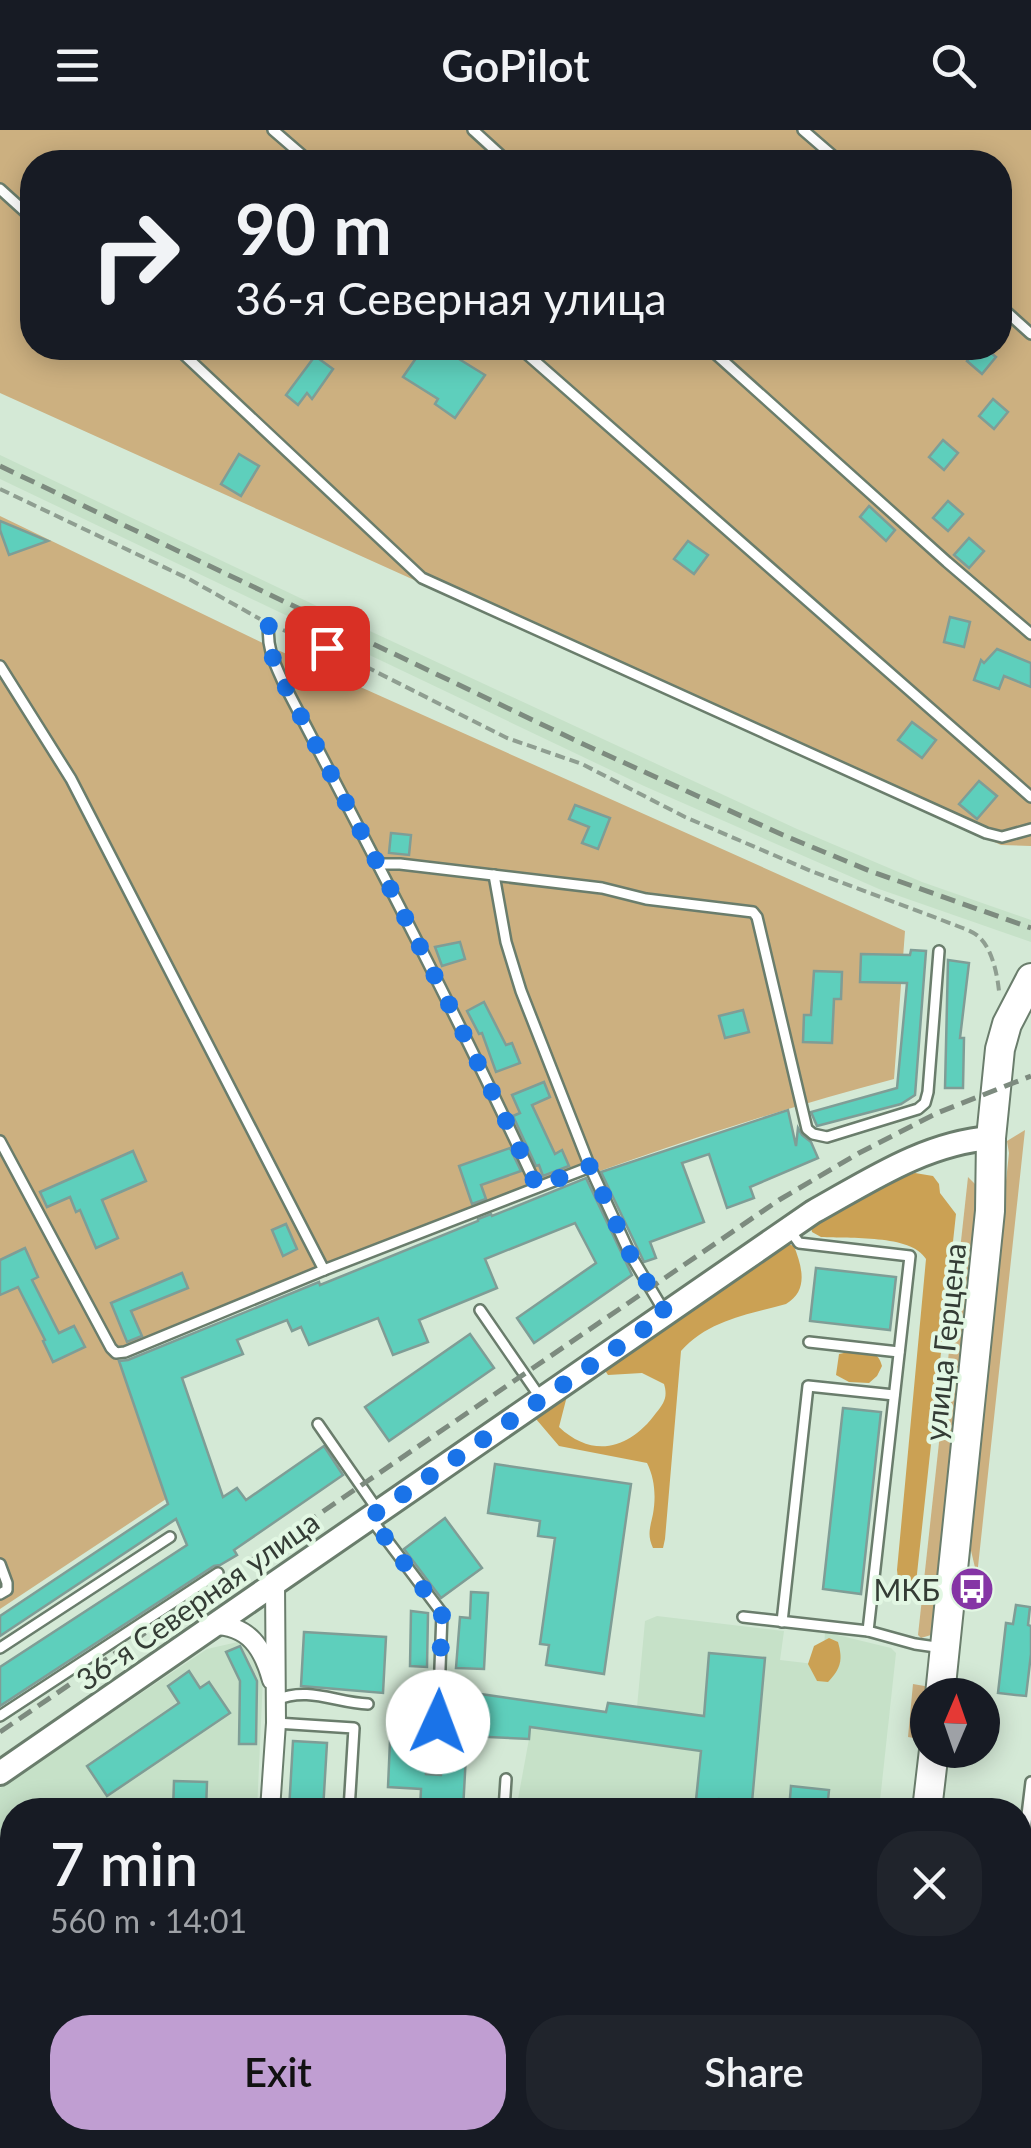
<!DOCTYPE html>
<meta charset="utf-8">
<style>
:root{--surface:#171b24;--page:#20242c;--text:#f1f3f6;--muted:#9ea1a6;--accent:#c09ed2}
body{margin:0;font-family:Lato,sans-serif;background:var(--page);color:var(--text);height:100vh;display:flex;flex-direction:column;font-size:38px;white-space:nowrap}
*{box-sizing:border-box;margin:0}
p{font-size:32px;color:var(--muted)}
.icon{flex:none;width:55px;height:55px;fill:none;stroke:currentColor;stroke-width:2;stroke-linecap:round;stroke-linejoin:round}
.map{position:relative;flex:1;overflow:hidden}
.drawer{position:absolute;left:0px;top:1668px;width:1032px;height:352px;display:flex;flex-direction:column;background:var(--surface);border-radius:40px 40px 0 0;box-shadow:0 5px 25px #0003}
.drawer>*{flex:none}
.banner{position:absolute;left:20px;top:20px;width:992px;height:210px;border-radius:40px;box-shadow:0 5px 25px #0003;background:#171b24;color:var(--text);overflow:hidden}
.needle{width:65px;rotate:2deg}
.controls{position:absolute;left:910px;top:1548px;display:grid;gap:20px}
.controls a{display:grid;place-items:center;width:90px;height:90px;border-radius:50%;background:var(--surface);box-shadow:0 5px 25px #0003;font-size:50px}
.pin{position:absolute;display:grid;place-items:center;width:85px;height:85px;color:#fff;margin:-42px;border-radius:20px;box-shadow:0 5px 15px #0006}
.me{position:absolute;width:110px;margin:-55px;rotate:2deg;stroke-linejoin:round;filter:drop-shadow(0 0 8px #0008)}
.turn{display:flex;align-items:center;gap:35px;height:210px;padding:0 50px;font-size:45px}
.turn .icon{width:130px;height:130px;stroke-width:2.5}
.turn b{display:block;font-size:70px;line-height:85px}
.round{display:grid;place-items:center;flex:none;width:105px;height:105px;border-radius:40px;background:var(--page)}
.summary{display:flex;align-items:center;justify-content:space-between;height:170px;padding:0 50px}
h1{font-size:60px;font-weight:600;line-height:75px}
.cta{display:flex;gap:20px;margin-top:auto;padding:20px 50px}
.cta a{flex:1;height:115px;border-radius:40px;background:var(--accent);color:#111;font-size:40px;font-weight:600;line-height:115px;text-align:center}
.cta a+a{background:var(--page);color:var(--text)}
header{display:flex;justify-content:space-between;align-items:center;height:130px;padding:0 50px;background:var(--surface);font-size:45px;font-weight:600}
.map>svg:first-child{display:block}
</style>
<header><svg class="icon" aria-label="menu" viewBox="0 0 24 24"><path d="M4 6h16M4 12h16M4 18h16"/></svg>GoPilot<svg class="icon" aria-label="search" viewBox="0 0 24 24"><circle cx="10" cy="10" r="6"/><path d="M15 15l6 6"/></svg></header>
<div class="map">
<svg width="1031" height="2018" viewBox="0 0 1031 2018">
<rect width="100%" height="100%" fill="#d4e9d6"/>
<g fill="#c6e1c8">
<polygon points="0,325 344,489 797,699 922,752 1031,790 1031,812 879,759 644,656 0,349"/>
<polygon points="657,1486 784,1501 780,1530 823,1535 825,1502 891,1518 896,1523 879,1680 516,1680 529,1609 532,1571 606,1582 607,1573 637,1577 645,1491"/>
<polygon points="242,1511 263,1548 257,1680 12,1680 12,2008 228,2008 227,2018 0,2018 0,1658 207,1519"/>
</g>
<g fill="#ccb080" fill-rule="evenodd">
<path d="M0 0H1031V716L1001 715 0 263ZM32 32H1000V218H32Z"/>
<path d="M0 386 271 517 905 801 894 949C628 1019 374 1127 118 1228L166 1369 0 1479Z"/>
<polygon points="1025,1000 977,1446 968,1408 1009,1023 1007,1011"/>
<polygon points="968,1047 978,1057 982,1071 938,1493 931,1505 921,1508 918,1505"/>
<polygon points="913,1554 930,1557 927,1572 914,1608 908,1607"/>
</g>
<g fill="#cba154">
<path d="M915 1043 933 1046 939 1054 940 1063 956 1084 916 1453 912 1458 903 1457 898 1449 897 1440 926 1129C911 1104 849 1109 821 1107L812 1102 810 1093 873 1057Z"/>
<path d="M785 1113 794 1116C802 1137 809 1160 786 1174 747 1185 709 1190 681 1221L665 1409 663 1418H653C647 1405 650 1398 653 1384 656 1367 655 1349 647 1333L559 1316 536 1289 567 1266 559 1297C593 1329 630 1319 656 1283 664 1273 668 1267 664 1254L642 1243 608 1245 604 1239Z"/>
<path d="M853 1221C868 1222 878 1220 882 1236L877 1246 869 1253 849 1252 836 1245 839 1224Z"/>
<path d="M829 1508 838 1512C843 1530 841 1538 828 1552L817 1551 808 1534 814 1516Z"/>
</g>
<g fill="#5ecfbc" stroke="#7f9d96" stroke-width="2.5">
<polygon points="423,218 441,218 485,245 455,288 435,274 438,269 403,247"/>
<polygon points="978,218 985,218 996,227 982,244 967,231"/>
<polygon points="315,226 333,239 312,269 307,263 298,275 286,265"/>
<polygon points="993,269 1008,282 994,299 979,286"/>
<polygon points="943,310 958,323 944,340 929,327"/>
<polygon points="239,324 259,336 241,366 221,354"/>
<polygon points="948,371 963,384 948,401 933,388"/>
<polygon points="869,376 895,400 886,411 860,387"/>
<polygon points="0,391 48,411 9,425 0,400"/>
<polygon points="969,408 984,421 969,438 954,425"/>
<polygon points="688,411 708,425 694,444 674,429"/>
<polygon points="950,487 970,492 964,517 944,512"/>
<polygon points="997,519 1031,533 1031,557 1004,546 999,559 974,550 981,530 984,533"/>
<polygon points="912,592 936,610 922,628 898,610"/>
<polygon points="979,651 997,666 977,689 959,674"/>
<polygon points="575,675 610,688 598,719 582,713 589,697 569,689"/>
<polygon points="391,703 411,705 409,725 389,723"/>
<polygon points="460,812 465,829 442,836 435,817"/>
<polygon points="911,820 926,821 915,965 901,974 817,996 811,982 897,958 907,853 860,852 861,824 910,825"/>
<polygon points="948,830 969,833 960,908 964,908 963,958 945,958"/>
<polygon points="814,841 842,842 841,869 834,869 832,913 803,912 804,885 811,885"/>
<polygon points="484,872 506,915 512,913 520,933 496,942 482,903 479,904 467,881"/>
<polygon points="743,880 749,902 725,908 719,886"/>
<polygon points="544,952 550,967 532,975 555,1024 562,1020 569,1036 543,1046 539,1035 536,1036 513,986 520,983 512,965"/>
<polygon points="788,980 796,1016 798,998 802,1005 811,1012 818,1028 750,1057 754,1068 727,1078 709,1024 682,1033 704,1092 650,1112 656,1128 644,1132 601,1042"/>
<polygon points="510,1018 521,1041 481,1055 486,1069 472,1074 459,1036"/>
<polygon points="133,1021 146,1051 102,1070 118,1108 96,1118 80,1080 76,1082 70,1067 47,1077 40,1062"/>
<polygon points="586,1048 632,1145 534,1213 517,1188 596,1133 575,1093 485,1129 497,1158 419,1190 428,1212 393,1225 378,1188 309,1215 301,1197 292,1201 287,1190 237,1210 243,1224 182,1248 223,1367 237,1358 246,1370 324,1316 343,1345 234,1420 237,1425 220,1435 214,1436 0,1576 0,1537 187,1415 176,1389 0,1506 0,1486 168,1374 119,1231 128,1230 319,1152 320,1155 478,1091 478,1089 491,1084 492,1086"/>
<polygon points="286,1094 297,1119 283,1126 272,1100"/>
<polygon points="25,1118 38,1147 32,1150 59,1203 74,1196 85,1217 53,1232 43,1211 45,1210 18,1157 0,1165 0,1130"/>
<polygon points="816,1138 896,1147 890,1200 810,1191"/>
<polygon points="182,1143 188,1158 131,1181 142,1206 127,1212 111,1173"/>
<polygon points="470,1204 494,1238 389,1311 365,1277"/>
<polygon points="843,1278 881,1282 861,1464 823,1459"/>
<polygon points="495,1334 631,1354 604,1544 546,1535 549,1515 540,1514 555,1408 538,1406 540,1391 488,1383"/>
<polygon points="445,1388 482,1438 441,1468 404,1419"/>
<polygon points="471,1462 488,1463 484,1539 456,1538 460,1487 470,1488"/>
<polygon points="1016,1475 1030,1477 1028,1495 1031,1496 1031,1524 1026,1566 998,1563 1006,1493 1013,1494"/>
<polygon points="411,1481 428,1483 427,1537 410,1536"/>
<polygon points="304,1502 386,1507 383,1563 301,1556"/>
<polygon points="240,1516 257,1551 256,1614 239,1614 240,1551 226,1522"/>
<polygon points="709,1523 765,1528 752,1672 719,1669 718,1680 695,1680 701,1621 530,1597 529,1609 467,1606 463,1680 420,1680 421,1659 388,1657 390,1611 409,1612 410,1554 427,1556 426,1644 441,1645 453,1560 606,1582 608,1573 704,1586"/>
<polygon points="189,1541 200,1558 209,1552 230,1583 107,1666 87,1636 179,1573 168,1556"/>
<polygon points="293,1611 327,1613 323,1680 289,1680"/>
<polygon points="174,1651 207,1652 206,1680 173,1680"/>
<polygon points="791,1656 829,1660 827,1680 789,1680"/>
</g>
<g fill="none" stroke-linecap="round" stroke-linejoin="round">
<defs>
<g id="service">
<polyline points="273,0 310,32"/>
<polyline points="473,0 508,32"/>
<polyline points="803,0 840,32"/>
<polyline points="0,59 32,88"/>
<polyline points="1000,176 1031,204"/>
<polyline points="177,218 422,448 986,703 1002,707 1031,699"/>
<polyline points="520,218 1031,667"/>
<polyline points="709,218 947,432 1031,504"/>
<path d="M269 494C266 516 274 532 283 552 370 719 458 886 537 1057"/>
<polyline points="0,536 71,649 324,1140"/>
<polyline points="378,734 400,734 602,758 646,769 753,782 757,787 807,999 813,1004 827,1007 918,979 925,973 928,962 939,821"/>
<polyline points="494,745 506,812 521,861 590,1037 630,1124 664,1181"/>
<polyline points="0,1011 111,1218 116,1223 125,1222 324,1140 590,1037"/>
<polyline points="789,1099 799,1113 910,1126 868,1501"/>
<polyline points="480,1180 540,1267"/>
<polyline points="809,1212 899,1222"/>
<polyline points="318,1294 377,1379"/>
<polyline points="371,1389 442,1483 438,1592"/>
<polyline points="0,1434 7,1453 7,1460 0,1464"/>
<polyline points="743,1487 868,1501 915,1514 943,1518"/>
<polyline points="782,1492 808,1256 894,1265"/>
<polyline points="0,1518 170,1407"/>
<path d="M276 1570C309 1556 336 1573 368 1574"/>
<polyline points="0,1586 218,1443"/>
<polyline points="276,1593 354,1598 349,1680"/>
<polyline points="504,1680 506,1649"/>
<polyline points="1020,1743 1031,1652"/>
<polyline points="1020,1940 1031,1941"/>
</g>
<g id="minor">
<path d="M213 1495C249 1495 263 1518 272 1550"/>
<polyline points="270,1680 276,1593 275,1452"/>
<polyline points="246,2018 247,2008"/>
</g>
<path id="secondary" d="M0 1643 813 1082C869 1051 925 1013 991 1008"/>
<g id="primary">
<polyline points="940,1565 990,1081 991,1008 1000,919 1007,894 1031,848"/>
<polyline points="927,1680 934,1620"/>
<polyline points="891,2018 892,2008"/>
</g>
</defs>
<use href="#service" stroke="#6a7d6c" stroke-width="14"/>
<use href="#minor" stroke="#6a7d6c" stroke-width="22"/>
<use href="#secondary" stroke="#6a7d6c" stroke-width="28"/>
<use href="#primary" stroke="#6a7d6c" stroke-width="32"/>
<g stroke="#8f9e91" stroke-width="4" stroke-dasharray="10 5" stroke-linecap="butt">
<polyline points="0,359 189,449 260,489"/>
<path d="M283 500 327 517 507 608 582 634 685 687 811 741 955 795C962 798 972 801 978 806 992 818 997 843 999 861"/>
</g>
<use href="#service" stroke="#fff" stroke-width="9"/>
<use href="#minor" stroke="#fff" stroke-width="18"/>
<use href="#secondary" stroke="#fff" stroke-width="22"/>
<use href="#primary" stroke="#fff" stroke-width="28"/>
<g stroke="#7d8b7f" stroke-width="5" stroke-dasharray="15 8" stroke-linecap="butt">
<polyline points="0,336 583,614 783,705 870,741 1031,798"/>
<polyline points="0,1602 779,1070 859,1023 937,983 1031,946"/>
</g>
</g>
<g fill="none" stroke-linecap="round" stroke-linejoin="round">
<path stroke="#1a73e8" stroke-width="18" stroke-dasharray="0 32.4" d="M327 518 269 494C266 516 274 532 283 552 370 719 458 886 537 1057L590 1036 630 1124 666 1184 370 1387 442 1484 438 1592"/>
</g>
<defs>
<symbol id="bus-disc" viewBox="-11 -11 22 22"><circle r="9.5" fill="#8535a5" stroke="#e2f7e3"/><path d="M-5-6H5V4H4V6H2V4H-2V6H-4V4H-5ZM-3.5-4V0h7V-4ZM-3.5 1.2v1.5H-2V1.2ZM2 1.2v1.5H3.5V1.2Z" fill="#fff"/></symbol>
</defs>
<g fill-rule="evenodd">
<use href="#bus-disc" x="947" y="1434" width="50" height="50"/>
</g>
<g text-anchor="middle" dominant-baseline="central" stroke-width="8" stroke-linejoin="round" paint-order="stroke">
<g font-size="30" fill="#343c35" stroke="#e2f7e3">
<text transform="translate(944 1212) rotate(-84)">улица Герцена</text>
<text transform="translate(197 1470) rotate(-35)">36-я Северная улица</text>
</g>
<g font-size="30" fill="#343c35" stroke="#e2f7e3" text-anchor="end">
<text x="940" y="1459">МКБ</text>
</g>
</g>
</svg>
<div class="controls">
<a><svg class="needle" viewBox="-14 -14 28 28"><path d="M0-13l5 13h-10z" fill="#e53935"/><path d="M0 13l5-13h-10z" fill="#9ea1a6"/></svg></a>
</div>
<div class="pin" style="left:327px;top:518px;background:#d93025"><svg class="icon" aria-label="arrive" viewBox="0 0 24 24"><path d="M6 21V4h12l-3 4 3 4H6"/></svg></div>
<svg class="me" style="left:438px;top:1592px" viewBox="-20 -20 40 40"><circle r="19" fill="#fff"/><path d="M0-13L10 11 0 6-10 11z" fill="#1a73e8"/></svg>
<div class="banner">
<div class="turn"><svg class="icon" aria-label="right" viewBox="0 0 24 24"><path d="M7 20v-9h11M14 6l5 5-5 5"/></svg><div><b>90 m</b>36-я Северная улица</div></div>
</div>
<section class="drawer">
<div class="summary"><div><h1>7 min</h1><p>560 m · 14:01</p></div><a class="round"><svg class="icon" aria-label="close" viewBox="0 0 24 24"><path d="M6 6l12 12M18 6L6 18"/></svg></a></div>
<div class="cta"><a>Exit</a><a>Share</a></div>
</section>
</div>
